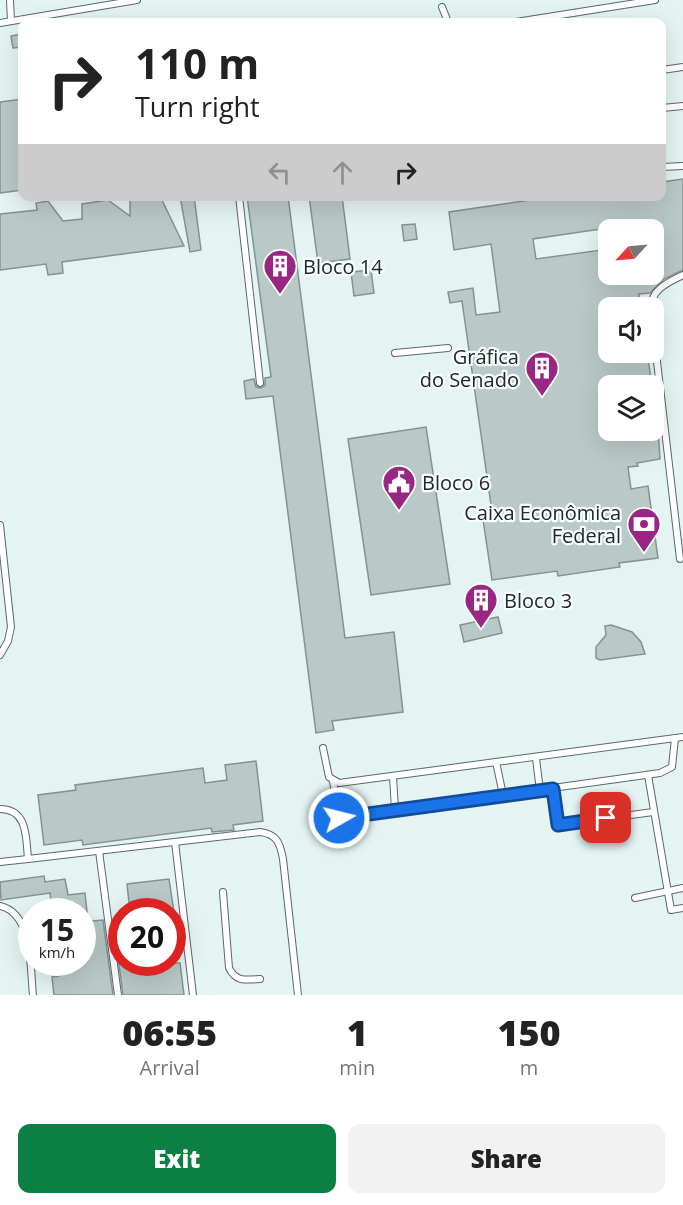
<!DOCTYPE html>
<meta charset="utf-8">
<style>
:root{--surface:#fff;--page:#f2f2f2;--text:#222;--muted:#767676;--accent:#0b8043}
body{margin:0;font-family:"Open Sans",sans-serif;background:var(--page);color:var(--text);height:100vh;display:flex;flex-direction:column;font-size:22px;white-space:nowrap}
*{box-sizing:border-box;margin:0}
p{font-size:20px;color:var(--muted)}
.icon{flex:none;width:33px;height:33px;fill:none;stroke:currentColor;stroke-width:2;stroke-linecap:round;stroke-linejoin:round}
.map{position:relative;height:995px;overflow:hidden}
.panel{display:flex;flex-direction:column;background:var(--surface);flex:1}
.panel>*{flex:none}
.hud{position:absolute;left:18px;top:18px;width:648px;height:183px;border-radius:12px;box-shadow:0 6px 24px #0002;background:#fff;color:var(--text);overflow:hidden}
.needle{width:39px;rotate:244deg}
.fabs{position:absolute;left:598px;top:219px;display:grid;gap:12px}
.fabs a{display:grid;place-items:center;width:66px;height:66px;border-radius:12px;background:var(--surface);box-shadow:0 6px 24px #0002;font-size:30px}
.speed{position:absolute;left:18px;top:898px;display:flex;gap:12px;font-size:30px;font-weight:700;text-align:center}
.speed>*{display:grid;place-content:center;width:78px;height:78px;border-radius:50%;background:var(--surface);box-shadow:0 6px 24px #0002;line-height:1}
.speed small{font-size:15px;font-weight:400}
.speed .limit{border:9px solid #d22;background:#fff;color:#111}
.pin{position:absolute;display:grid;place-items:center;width:51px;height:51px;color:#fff;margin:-26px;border-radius:12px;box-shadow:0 3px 9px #0006}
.me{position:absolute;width:66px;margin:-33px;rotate:82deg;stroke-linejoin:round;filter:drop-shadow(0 0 4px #0008)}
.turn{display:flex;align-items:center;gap:21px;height:126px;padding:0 18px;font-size:27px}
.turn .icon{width:78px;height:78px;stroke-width:2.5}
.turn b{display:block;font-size:42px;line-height:51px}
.lanes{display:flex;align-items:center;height:57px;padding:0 18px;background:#0003;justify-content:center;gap:30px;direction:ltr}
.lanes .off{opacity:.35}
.eta{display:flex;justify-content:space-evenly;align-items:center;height:102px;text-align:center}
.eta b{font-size:36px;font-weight:800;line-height:42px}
.cta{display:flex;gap:12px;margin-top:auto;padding:12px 18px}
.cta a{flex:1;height:69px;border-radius:12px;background:var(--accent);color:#fff;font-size:24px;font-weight:800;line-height:69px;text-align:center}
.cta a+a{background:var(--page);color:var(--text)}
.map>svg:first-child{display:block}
</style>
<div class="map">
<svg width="683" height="995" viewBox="0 0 683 995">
<rect width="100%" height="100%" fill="#e3f4f2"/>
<g fill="#b9c9c7" stroke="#849391" stroke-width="1.5" fill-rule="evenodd">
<polygon points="22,34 22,47 13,48 11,36"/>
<polygon points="22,99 22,190 0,193 0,102"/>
<path d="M683 179V270L664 279 650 293 639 294 640 308H609V352H647L652 386H609V430H658L660 459 637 463 638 466 628 467 631 489 648 486 658 558 619 563 620 567 558 576 557 571 492 580 482 513 492 512 462 301 450 303 448 292 473 288 476 315 500 312 491 244 454 250 449 212 558 196H662V182ZM628 225 629 230H654V274H609V249L536 259 533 239Z"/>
<polygon points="130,196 160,196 184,246 62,262 63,273 48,275 46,264 0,270 0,214 37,210 36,203 48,201 63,221 82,219 82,204 108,200 130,216"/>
<polygon points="180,196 194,196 201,250 190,252"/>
<polygon points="247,196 288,196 345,638 394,632 403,712 332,721 334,730 316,733 273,396 246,399 244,381 254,379 256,387 261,388 265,385 265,378 271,377"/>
<polygon points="309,196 342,196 350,259 318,263"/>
<polygon points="415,224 417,239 404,241 402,225"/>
<polygon points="371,270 374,293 354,296 351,272"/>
<polygon points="426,427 450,584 371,595 348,439"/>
<polygon points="498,617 502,633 464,642 460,625"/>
<polygon points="611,625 632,632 641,642 645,654 600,660 596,658 596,647 606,635 605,626"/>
<polygon points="256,761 263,821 233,825 234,830 212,832 211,828 83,845 82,840 44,845 38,795 76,790 75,785 203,768 205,783 227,780 225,765"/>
<polygon points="44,876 45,882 65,879 68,895 85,893 87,912 52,912 50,893 1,900 0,882"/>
<polygon points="169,879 174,912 130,912 127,884"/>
<polygon points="122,918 122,963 180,963 184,995 123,995 113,919"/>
<polygon points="103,920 113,995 54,995 52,977 59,976 58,963 82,963 82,922"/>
</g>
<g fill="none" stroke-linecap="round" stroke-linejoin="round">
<defs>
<g id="lane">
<polyline points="10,0 11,21"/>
<polyline points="442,7 448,22"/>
<polyline points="516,22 655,0"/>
<polyline points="0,23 137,0"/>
<polyline points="662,70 683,67"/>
<polyline points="662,108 683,106"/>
<polyline points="662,167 683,166"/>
<polyline points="239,196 260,383"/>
<path d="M651 308C651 289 669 282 683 275"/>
<polyline points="654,336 680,559"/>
<polyline points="395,353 448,348"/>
<polyline points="0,525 11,627 8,641 0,655"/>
<polyline points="323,748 329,777 339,783 683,737"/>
<polyline points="536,758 540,791"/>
<polyline points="496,762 503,795"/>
<polyline points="648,775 671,910 683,908"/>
<polyline points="393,776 395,810"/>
<polyline points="333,781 339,818 660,773 672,767 675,738"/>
<polyline points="553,789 558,825 653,812"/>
<path d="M0 809C28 809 26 838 28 859L260 832C277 834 280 843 283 859L298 995"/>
<polyline points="175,842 193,995"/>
<polyline points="99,851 118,995"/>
<polyline points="0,862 28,859"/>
<path d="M223 892 229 968C236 982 245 980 260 979"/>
<polyline points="635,898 683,888"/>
<path d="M0 906C33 913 30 968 33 995"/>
</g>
</defs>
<use href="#lane" stroke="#5a6967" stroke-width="8"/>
<use href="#lane" stroke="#fff" stroke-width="6"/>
</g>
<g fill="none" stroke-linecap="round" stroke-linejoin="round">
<defs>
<polyline id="route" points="339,818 553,789 558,825 606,818"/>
</defs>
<use href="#route" stroke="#114b97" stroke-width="15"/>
<use href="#route" stroke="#1a73e8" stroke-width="10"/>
</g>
<defs>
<symbol id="building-pin" viewBox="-11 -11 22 30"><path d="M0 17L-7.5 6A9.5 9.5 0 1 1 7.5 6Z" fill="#9a2683" stroke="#f8fffe"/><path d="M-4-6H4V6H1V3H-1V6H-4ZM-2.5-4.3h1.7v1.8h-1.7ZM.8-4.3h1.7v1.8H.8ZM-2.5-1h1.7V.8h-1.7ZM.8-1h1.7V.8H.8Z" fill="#fff"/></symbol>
<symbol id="civic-pin" viewBox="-11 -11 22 30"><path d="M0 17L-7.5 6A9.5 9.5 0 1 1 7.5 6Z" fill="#9a2683" stroke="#f8fffe"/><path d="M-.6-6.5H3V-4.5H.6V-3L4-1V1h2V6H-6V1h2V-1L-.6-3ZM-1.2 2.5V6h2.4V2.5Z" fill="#fff"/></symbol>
<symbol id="bank-pin" viewBox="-11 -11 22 30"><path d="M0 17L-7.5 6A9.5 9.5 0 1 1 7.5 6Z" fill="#9a2683" stroke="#f8fffe"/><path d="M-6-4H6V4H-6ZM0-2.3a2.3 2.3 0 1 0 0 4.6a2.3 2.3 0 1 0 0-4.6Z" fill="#fff"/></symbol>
</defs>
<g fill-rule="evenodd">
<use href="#building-pin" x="261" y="247" width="38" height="52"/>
<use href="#building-pin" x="523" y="349" width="38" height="52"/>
<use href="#civic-pin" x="380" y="463" width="38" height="52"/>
<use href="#bank-pin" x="625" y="505" width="38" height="52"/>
<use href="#building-pin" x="462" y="581" width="38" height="52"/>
</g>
<g text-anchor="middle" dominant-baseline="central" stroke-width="4.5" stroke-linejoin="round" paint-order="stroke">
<g font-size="20" fill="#222827" stroke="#f8fffe" text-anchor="start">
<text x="303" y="266">Bloco 14</text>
<text x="519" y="356" text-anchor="end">Gráfica<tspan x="519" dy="23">do Senado</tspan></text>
<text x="422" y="482">Bloco 6</text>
<text x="621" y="512" text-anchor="end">Caixa Econômica<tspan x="621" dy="23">Federal</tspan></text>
<text x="504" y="600">Bloco 3</text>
</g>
</g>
</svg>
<div class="fabs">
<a><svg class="needle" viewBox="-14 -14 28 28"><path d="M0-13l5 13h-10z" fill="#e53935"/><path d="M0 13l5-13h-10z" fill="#767676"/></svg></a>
<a><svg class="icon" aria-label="sound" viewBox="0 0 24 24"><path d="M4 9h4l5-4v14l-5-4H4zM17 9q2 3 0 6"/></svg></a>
<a><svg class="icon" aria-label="layers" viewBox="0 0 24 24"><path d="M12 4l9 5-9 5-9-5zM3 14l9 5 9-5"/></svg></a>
</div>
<div class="speed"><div>15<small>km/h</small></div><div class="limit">20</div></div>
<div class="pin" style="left:606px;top:818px;background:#d93025"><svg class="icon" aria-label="arrive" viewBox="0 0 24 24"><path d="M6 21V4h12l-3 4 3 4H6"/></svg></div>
<svg class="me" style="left:339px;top:818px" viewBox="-20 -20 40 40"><circle r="17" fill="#1a73e8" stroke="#fff" stroke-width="3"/><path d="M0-11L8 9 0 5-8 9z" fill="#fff"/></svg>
<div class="hud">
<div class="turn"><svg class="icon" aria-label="right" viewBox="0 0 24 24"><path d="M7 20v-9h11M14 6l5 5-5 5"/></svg><div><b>110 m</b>Turn right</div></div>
<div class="lanes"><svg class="icon off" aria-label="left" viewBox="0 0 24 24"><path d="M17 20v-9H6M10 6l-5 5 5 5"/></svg><svg class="icon off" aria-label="ahead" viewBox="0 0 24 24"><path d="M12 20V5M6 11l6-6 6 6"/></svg><svg class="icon" aria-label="right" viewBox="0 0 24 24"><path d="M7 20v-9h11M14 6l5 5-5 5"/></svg></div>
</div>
</div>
<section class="panel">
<div class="eta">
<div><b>06:55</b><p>Arrival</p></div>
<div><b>1</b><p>min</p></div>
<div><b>150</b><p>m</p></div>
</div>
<div class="cta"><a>Exit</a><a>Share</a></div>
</section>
